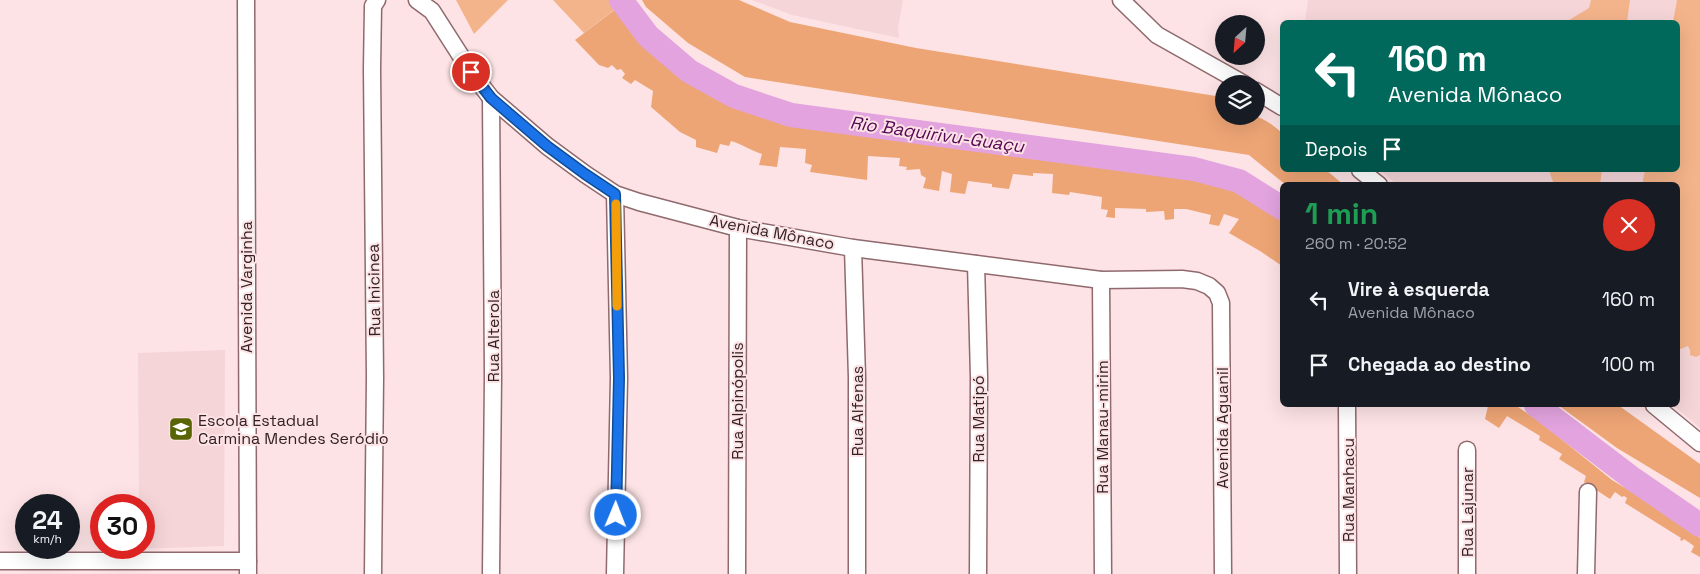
<!DOCTYPE html>
<html lang="pt">
<meta charset="utf-8">
<style>
:root{--surface:#171b24;--page:#242831;--text:#f1f3f6;--muted:#9ea1a6}
body{margin:0;font-family:"Space Grotesk",sans-serif;background:var(--page);color:var(--text);height:100vh;display:flex;flex-direction:column;font-size:19px;white-space:nowrap}
*{box-sizing:border-box;margin:0}
p{font-size:16px;color:var(--muted)}
.icon{flex:none;width:28px;height:28px;fill:none;stroke:currentColor;stroke-width:2;stroke-linecap:round;stroke-linejoin:round}
.map{position:relative;flex:1;overflow:hidden}
.sheet{position:absolute;left:1280px;top:182px;width:400px;height:225px;display:flex;flex-direction:column;background:var(--surface);border-radius:8px;box-shadow:0 5px 20px #0002}
.sheet>*{flex:none}
.top-card{position:absolute;left:1280px;top:20px;width:400px;height:152px;border-radius:8px;box-shadow:0 5px 20px #0002;background:#00695c;color:#fff;overflow:hidden}
.needle{width:32px;rotate:206deg}
.tools{position:absolute;left:1215px;top:15px;display:grid;gap:10px}
.tools a{display:grid;place-items:center;width:50px;height:50px;border-radius:50%;background:var(--surface);box-shadow:0 5px 20px #0002;font-size:25px}
.speed{position:absolute;left:15px;top:494px;display:flex;gap:10px;font-size:25px;font-weight:700;text-align:center}
.speed>*{display:grid;place-content:center;width:65px;height:65px;border-radius:50%;background:var(--surface);box-shadow:0 5px 20px #0002;line-height:1}
.speed small{font-size:12px;font-weight:400}
.speed .limit{border:8px solid #d22;background:#fff;color:#111}
.pin{position:absolute;display:grid;place-items:center;width:42px;height:42px;color:#fff;margin:-21px;border:2px solid #fff;border-radius:50%;box-shadow:0 1px 5px #0007}
.me{position:absolute;width:55px;margin:-28px;rotate:1deg;stroke-linejoin:round;filter:drop-shadow(0 0 4px #0008)}
.turn{display:flex;align-items:center;gap:18px;height:105px;padding:0 25px;font-size:22px}
.turn .icon{width:65px;height:65px;stroke-width:2.5}
.turn b{display:block;font-size:35px;line-height:42px}
.then{display:flex;align-items:center;height:48px;padding:0 25px;background:#0003;gap:10px;font-size:19px}
.round{display:grid;place-items:center;flex:none;width:52px;height:52px;border-radius:26px;background:var(--page)}
.head{display:flex;align-items:center;justify-content:space-between;height:85px;padding:0 25px}
h1{font-size:30px;font-weight:700;line-height:38px;color:#1e9e55}
ul{padding:0;list-style:none}
li{display:flex;align-items:center;gap:15px;height:65px;padding:0 25px}
li div{flex:1}
li b{display:block;font-size:19px}
li em{font-style:normal}
.map>svg:first-child{display:block}
</style>
<div class="map">
<svg width="1700" height="574" viewBox="0 0 1700 574">
<rect width="100%" height="100%" fill="#fde3e5"/>
<g fill="#f5d5d8">
<polygon points="752,0 903,0 898,28 899,38 792,15"/>
<polygon points="1308,0 1700,0 1700,428 1673,405 1678,405 1678,185 1397,185 1380,170 1678,170 1678,22 1305,22"/>
<polygon points="225,350 224,546 140,549 144,548 144,505 139,505 138,353"/>
</g>
<g fill="#f4b48b">
<polygon points="456,0 508,0 474,34"/>
<polygon points="553,0 621,0 623,3 584,33"/>
<polygon points="1591,0 1630,0 1627,22 1566,22 1589,8"/>
<polygon points="1677,0 1700,0 1700,355 1696,357 1690,355 1690,350 1688,346 1678,350 1678,185 1642,185 1645,170 1678,170 1678,22 1673,22"/>
<polygon points="1549,170 1602,170 1600,185 1554,185"/>
</g>
<g fill="#eea575">
<path d="M642 0H739L790 22 916 48 1222 97H1224V116C1255 116 1258 112 1282 133V170H1326L1344 185H1286L1249 155 745 77 688 43 646 7Z"/>
<path d="M617 8 647 49 687 79 726 97 789 122 991 148 1061 161 1124 163 1186 175 1270 204 1282 214V266L1260 251 1229 233 1239 219 1224 214 1219 226 1209 224 1211 215 1186 209H1174V219L1165 220 1164 211 1146 212V209L1115 208V218L1106 217 1108 210 1101 209 1102 197 1070 192 1069 195 1052 193 1053 174 1033 173V176L1013 174 1009 189 992 187V184L968 181 965 194 950 192 952 174 942 171 939 191 923 188 926 178 921 175 920 169 906 170 907 167 899 166 900 158 868 156 867 180 810 172 812 165 805 163 806 149 780 147 777 167 759 165 762 154C750 150 742 144 731 141L729 146 720 144 717 153 696 147V140L680 132 651 107 653 91 635 80 631 84 622 78 625 74 621 69 617 70 612 65 608 68 599 65 575 40Z"/>
<polygon points="1487,405 1515,405 1540,422 1612,480 1658,508 1700,538 1700,557 1691,552 1694,546 1684,539 1682,541 1680,540 1681,538 1625,503 1627,498 1624,496 1622,497 1615,492 1610,499 1584,482 1586,476 1559,459 1562,454 1539,440 1540,436 1507,416 1499,428 1485,419 1488,406"/>
<polygon points="1558,405 1618,405 1700,464 1700,498 1617,448"/>
</g>
<g fill="none" stroke-linecap="round" stroke-linejoin="round">
<g stroke="#e2a3de" stroke-width="24">
<polyline points="621,0 648,36 689,71 734,96 791,115 1194,169 1239,181 1282,208"/>
<polyline points="1536,405 1633,479 1700,525"/>
</g>
<defs>
<g id="street">
<polyline points="246,0 248,574"/>
<polyline points="417,0 432,11 471,72 491,98 547,146 585,174 615,194 639,202 738,228 853,248 1101,280 1182,279 1197,281 1209,286 1217,293 1221,303 1223,574"/>
<polyline points="1121,0 1157,35 1244,84"/>
<polyline points="1256,91 1282,107"/>
<polyline points="491,98 493,377 491,574"/>
<polyline points="1360,170 1379,185"/>
<polyline points="853,248 857,377 857,574"/>
<polyline points="976,264 979,377 978,574"/>
<polyline points="1101,280 1103,574"/>
<polyline points="1347,405 1348,574"/>
<polyline points="1654,405 1700,443"/>
<polyline points="1467,450 1467,574"/>
<polyline points="0,561 248,561"/>
<polyline points="373,574 375,377 372,69 373,6 377,0"/>
<polyline points="615,574 619,378 615,194"/>
<polyline points="737,574 738,228"/>
<polyline points="1586,574 1588,492"/>
</g>
</defs>
<use href="#street" stroke="#8f696d" stroke-width="19"/>
<use href="#street" stroke="#fff" stroke-width="16"/>
</g>
<g fill="none" stroke-linecap="round" stroke-linejoin="round">
<defs>
<polyline id="route" points="471,72 491,98 547,146 585,174 615,194 619,378 616,515"/>
</defs>
<use href="#route" stroke="#114b97" stroke-width="12"/>
<use href="#route" stroke="#1a73e8" stroke-width="9"/>
<polyline stroke="#f59e0b" stroke-width="9" points="616,204 617,306"/>
</g>
<defs>
<symbol id="school-square" viewBox="-11 -11 22 22"><rect x="-9" y="-9" width="18" height="18" rx="4" fill="#586406" stroke="#fde3e5"/><path d="M0-5L7-2L0 1L-7-2ZM-4 1L0 2.5L4 1V4Q0 6-4 4Z" fill="#fff"/></symbol>
</defs>
<g fill-rule="evenodd">
<use href="#school-square" x="167" y="415" width="28" height="28"/>
</g>
<g text-anchor="middle" dominant-baseline="central" stroke-width="4" stroke-linejoin="round" paint-order="stroke">
<g font-size="16" fill="#322224" stroke="#fde3e5">
<text transform="translate(772 232) rotate(11)">Avenida Mônaco</text>
<text transform="translate(246 287) rotate(-90)">Avenida Varginha</text>
<text transform="translate(374 290) rotate(-91)">Rua Inicinea</text>
<text transform="translate(493 336) rotate(-90)">Rua Alterola</text>
<text transform="translate(737 401) rotate(-90)">Rua Alpinópolis</text>
<text transform="translate(857 411) rotate(-90)">Rua Alfenas</text>
<text transform="translate(978 419) rotate(-90)">Rua Matipó</text>
<text transform="translate(1102 427) rotate(-90)">Rua Manau-mirim</text>
<text transform="translate(1222 428) rotate(-90)">Avenida Aguanil</text>
<text transform="translate(1348 490) rotate(-90)">Rua Manhacu</text>
<text transform="translate(1467 512) rotate(-90)">Rua Lajunar</text>
</g>
<g font-size="16" fill="#322224" stroke="#fde3e5" text-anchor="start">
<text x="198" y="420">Escola Estadual<tspan x="198" dy="18">Carmina Mendes Seródio</tspan></text>
</g>
<g font-size="18" font-style="italic" fill="#540754" stroke="#fde3e5">
<text transform="translate(937 134) rotate(8)">Rio Baquirivu-Guaçu</text>
</g>
</g>
</svg>
<div class="tools">
<a><svg class="needle" viewBox="-14 -14 28 28"><path d="M0-13l5 13h-10z" fill="#e53935"/><path d="M0 13l5-13h-10z" fill="#9ea1a6"/></svg></a>
<a><svg class="icon" aria-label="layers" viewBox="0 0 24 24"><path d="M12 4l9 5-9 5-9-5zM3 14l9 5 9-5"/></svg></a>
</div>
<div class="speed"><div>24<small>km/h</small></div><div class="limit">30</div></div>
<div class="pin" style="left:471px;top:72px;background:#d93025"><svg class="icon" aria-label="arrive" viewBox="0 0 24 24"><path d="M6 21V4h12l-3 4 3 4H6"/></svg></div>
<svg class="me" style="left:616px;top:515px" viewBox="-20 -20 40 40"><circle r="17" fill="#1a73e8" stroke="#fff" stroke-width="3"/><path d="M0-11L8 9 0 5-8 9z" fill="#fff"/></svg>
<div class="top-card">
<div class="turn"><svg class="icon" aria-label="left" viewBox="0 0 24 24"><path d="M17 20v-9H6M10 6l-5 5 5 5"/></svg><div><b>160 m</b>Avenida Mônaco</div></div>
<div class="then">Depois<svg class="icon" aria-label="arrive" viewBox="0 0 24 24"><path d="M6 21V4h12l-3 4 3 4H6"/></svg></div>
</div>
<section class="sheet">
<div class="head"><div><h1>1 min</h1><p>260 m · 20:52</p></div><a class="round" style="background:#d93025;color:#fff"><svg class="icon" aria-label="close" viewBox="0 0 24 24"><path d="M6 6l12 12M18 6L6 18"/></svg></a></div>
<ul>
<li><svg class="icon" aria-label="left" viewBox="0 0 24 24"><path d="M17 20v-9H6M10 6l-5 5 5 5"/></svg><div><b>Vire à esquerda</b><p>Avenida Mônaco</p></div><em>160 m</em></li>
<li><svg class="icon" aria-label="arrive" viewBox="0 0 24 24"><path d="M6 21V4h12l-3 4 3 4H6"/></svg><div><b>Chegada ao destino</b></div><em>100 m</em></li>
</ul>
</section>
</div>
